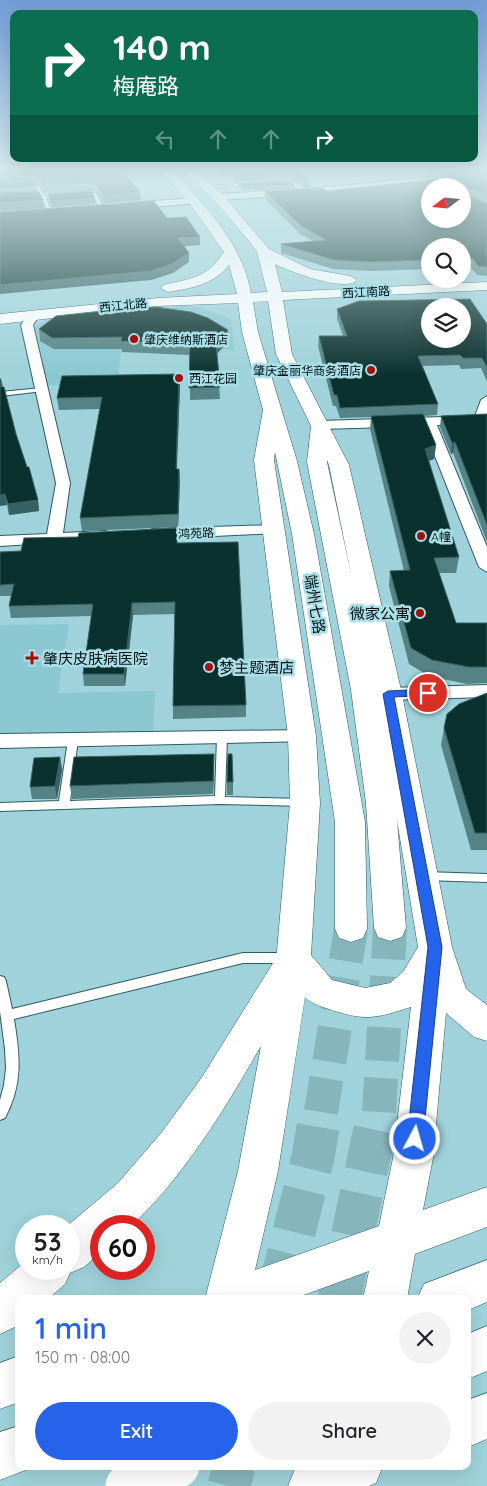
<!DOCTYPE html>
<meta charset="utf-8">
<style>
:root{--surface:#fff;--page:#f2f2f2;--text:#202124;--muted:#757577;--accent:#2563eb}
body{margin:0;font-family:Quicksand,"Noto Sans SC",sans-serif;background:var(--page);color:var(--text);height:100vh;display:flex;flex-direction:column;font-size:19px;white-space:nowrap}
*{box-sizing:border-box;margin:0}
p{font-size:16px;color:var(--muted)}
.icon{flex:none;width:28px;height:28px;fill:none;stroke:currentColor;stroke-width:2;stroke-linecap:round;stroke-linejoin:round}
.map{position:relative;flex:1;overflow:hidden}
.panel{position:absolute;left:15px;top:1295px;width:456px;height:175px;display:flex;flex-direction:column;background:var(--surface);border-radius:10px;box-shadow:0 5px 20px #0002}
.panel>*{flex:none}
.top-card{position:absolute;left:10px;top:10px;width:468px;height:152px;border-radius:10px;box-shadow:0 5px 20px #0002;background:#0b6e4f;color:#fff;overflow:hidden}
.needle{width:32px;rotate:254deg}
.buttons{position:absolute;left:421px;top:178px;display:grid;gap:10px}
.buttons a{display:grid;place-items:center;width:50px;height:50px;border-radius:50%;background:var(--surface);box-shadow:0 5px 20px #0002;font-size:25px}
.speed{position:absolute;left:15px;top:1215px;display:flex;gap:10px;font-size:25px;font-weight:700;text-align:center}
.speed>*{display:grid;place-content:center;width:65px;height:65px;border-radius:50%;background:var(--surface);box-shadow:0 5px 20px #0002;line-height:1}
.speed small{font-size:12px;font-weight:400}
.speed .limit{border:8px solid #d22;background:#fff;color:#111}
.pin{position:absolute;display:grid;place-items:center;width:42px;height:42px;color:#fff;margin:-21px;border:2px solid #fff;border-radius:50%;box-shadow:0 1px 5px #0007}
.me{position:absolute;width:55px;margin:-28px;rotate:6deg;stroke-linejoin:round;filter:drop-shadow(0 0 4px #0008)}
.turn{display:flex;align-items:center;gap:18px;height:105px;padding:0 20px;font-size:22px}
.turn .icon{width:65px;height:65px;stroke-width:2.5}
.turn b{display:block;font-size:35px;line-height:42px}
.lanes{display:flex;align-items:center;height:48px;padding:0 20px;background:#0003;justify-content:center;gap:25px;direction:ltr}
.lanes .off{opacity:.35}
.round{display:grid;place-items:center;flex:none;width:52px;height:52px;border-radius:26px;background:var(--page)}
.overview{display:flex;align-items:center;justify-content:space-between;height:85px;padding:0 20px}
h1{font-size:30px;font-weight:600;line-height:38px;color:var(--accent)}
.cta{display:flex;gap:10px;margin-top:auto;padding:10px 20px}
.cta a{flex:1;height:58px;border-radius:30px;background:var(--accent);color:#fff;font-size:20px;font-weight:600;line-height:58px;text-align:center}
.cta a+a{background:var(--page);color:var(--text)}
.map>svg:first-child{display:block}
</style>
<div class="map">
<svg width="487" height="1486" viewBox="0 0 487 1486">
<rect width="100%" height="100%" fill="#9fd2da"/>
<g fill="#8bc8d2">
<polygon points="185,306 203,308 231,319 234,350 121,351 117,385 46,385 32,328 46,321 44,317"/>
<polygon points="69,624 58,693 155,691 153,731 0,733 0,625"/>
</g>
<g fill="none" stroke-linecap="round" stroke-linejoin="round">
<g stroke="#87b5bc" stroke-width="34" stroke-dasharray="34 17" stroke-linecap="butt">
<polyline points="321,1112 351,929"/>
<polyline points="379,1112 390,928"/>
</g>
<g stroke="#87b5bc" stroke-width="43" stroke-dasharray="43 22" stroke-linecap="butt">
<polyline points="278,1295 313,1157 321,1110"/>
<polyline points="339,1299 379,1110"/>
<polyline points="229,1486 234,1466"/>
</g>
<defs>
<g id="lane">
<polygon points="289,179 306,191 306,193 304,193 288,181 206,188 204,187"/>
<polygon points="38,185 45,196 63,196 46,198 52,213 48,212 42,198 26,198 40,196 37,187 0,190 0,188"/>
<polygon points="96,193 104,208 104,209 100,209 93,195 79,195"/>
<polygon points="42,388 45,390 44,391 0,396 0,392"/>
<polygon points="222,734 227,737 225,797 302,799 306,800 307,803 306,806 220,804 0,811 0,803 59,801 68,740 73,737 78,740 70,801 215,796 217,737"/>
<polygon points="424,872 487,874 487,882 424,880 420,879 418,876 420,873"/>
<path d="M243 953H290L294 955 296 958 294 961 290 963H243L14 1019C20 1056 23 1084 5 1118L0 1120V1100L4 1085 6 1068 5 1049 0 1011V976L4 977 6 981 12 1009Z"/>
</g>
<g id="street">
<polygon points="487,172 487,176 318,194 218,200 214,197 218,194 318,188"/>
<polygon points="194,198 197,199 197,203 129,209 125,206 129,203"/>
<polygon points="33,313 39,316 33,325 70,483 63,533 105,531 111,533 113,536 111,539 0,546 0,536 47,534 56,483 21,325 29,314"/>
<polygon points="487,396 487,419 485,423 437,425 487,547 487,572 479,567 423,426 320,429 313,425 320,421 475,416 481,400"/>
<polygon points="273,525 281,530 278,533 152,539 144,534 152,529"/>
<polygon points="487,685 487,697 389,700 382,698 380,694 382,690 389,688"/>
<polygon points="302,730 309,731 312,736 309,741 0,748 0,734"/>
</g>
<g id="primary">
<path d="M159 168H170C203 203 243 244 251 293L267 292 257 252 249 241 214 200 180 168H191L222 194 269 249 310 269 350 276 357 280C347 293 288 271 275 264L282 292 487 282V290L283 300 292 354 349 465 402 694 452 947 466 989 487 1005V1041L474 1037 446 1013 433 1158 423 1210 487 1187V1227L415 1254 407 1299H363L369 1271 293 1299H205L238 1171 261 1046C224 1110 185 1175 131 1226H101V1252L84 1267 70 1273 65 1284 48 1299H19V1325L0 1334V1283L26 1261V1269H69L67 1226 118 1183 162 1132 202 1077 273 963 276 962 290 803 288 736 254 460 263 410 242 332 238 303 158 306 0 324V314L158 298 237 294 229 265C213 285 192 288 168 292L161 288 163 285C192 278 206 279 224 252L190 204ZM268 301 276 354 311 426 307 462 351 690 366 803 374 928 378 937 390 941 402 937 406 928 397 820 418 947 403 972 390 983 365 988 332 980 311 955 320 803 316 736 274 460 275 452 292 534 335 822V929L339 938 351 942 363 938 367 929 365 822 314 534 297 461 258 332 253 302ZM327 460 329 465 352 579 327 462ZM305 997C312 1006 352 1017 364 1017 379 1018 398 1011 411 1007L393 1158 379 1226 255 1270 278 1171Z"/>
<polygon points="487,1260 487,1302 468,1310 468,1299 417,1299 424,1284"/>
<polygon points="487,1326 487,1371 468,1379 468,1334"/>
<polygon points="19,1356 19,1402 0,1409 0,1363"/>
<polygon points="487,1393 487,1439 468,1447 468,1400"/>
<polygon points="19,1426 19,1466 36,1466 0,1480 0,1432"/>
<polygon points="301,1466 383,1466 376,1483 369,1486 288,1486 295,1469"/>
</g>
</defs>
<use href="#lane" stroke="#2b5c63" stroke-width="2"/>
<use href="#street" stroke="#2b5c63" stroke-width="2"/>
<use href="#primary" stroke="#2b5c63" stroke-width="1"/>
<use href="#lane" fill="#fff" fill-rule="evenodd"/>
<use href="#street" fill="#fff" fill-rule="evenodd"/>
<use href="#primary" fill="#fff" fill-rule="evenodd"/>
<defs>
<polyline id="primary-bridge" points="127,1486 178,1466"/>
</defs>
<use href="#primary-bridge" stroke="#2b5c63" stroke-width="45" stroke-linecap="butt"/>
<use href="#primary-bridge" stroke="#fff" stroke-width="43"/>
</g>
<g fill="#558284" fill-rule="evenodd">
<polygon points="17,168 140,192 141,200 104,203 96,191 45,193 38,183 35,183 37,192 43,200 44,208 0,211 0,169"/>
<polygon points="211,168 293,168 310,187 304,187 289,177 234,182 227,176 221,176"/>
<polygon points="421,168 487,168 487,170 432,175"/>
<path d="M487 170V202L467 196 487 203V276L477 275 471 268H462V246H430V269L371 271 333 269 281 253V244L313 241 300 234 265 199V191H327L443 178V175ZM430 186H462V219Z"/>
<polygon points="239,184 294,188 243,190 240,187"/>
<polygon points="48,194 95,204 52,207 49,200"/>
<polygon points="337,309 487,324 487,381 481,368 461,369 459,365 422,366 438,404 437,415 424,416 436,445 434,459 428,461 459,557 456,573 439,573 456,623 487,623 487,683 467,684 429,676 409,664 389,586 390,571 404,571 370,429 371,417 340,418 336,406 333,406 318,346 319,336 343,336 337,319"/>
<polygon points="39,329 228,330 228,342 217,354 220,399 190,400 190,355 122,352 122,349 54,349 40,341"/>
<polygon points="179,374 180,386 177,469 179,469 180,482 178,527 82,531 80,518 100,409 59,410 57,398"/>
<polygon points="0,379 16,434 38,500 39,511 9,515 7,505 0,506"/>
<polygon points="487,414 487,542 453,453 451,454 440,427 441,416"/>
<polygon points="178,543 246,705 246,717 173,719 173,706 175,614 133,615 125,686 84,686 83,674 92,616 11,618 9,606 11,596 0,596 0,552"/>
<polygon points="487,693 487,850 471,850 441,745 444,728"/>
<polygon points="60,757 62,770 57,799 32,799 30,787"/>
<polygon points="214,767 213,794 72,799 70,786"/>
<rect x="227" y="782" width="6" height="13"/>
</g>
<g fill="#376162">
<polygon points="432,168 487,168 487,170 432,175"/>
<rect x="221" y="170" width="6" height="6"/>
<polygon points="289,171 289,177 234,182 234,176"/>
<polygon points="37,176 38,183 0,186 0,178"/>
<polygon points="310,180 310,187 304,187 304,181"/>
<polygon points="294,185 294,188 255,190 255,187"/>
<polygon points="140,192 141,200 104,203 103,195"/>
<polygon points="95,198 95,204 52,207 51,201"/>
<polygon points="43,200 44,208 0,211 0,203"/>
<polygon points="200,237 200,245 178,247 178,238"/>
<polygon points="189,253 189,262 173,273 151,280 0,294 0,285"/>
<polygon points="228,330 228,342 216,354 216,343"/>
<polygon points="179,374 180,386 176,482 176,469"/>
<polygon points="1,378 3,388 0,390 0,379"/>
<polygon points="455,442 453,453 451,454 452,443"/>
<polygon points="436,445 434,459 423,463 425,449"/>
<polygon points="179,469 180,482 178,527 178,514"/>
<polygon points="5,494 7,505 0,506 0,495"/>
<polygon points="38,500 39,511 9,515 8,504"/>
<polygon points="132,603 133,615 125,686 124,674"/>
<polygon points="214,754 214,767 213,794 213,781"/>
<polygon points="60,757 62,770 57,799 55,786"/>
</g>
<g fill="#0b312e" stroke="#376162" fill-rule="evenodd">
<polygon points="17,168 120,168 140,192 103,195 95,183 44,185 37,176 0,178 0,169"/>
<polygon points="218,168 293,168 310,180 304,181 289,171 234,176 227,170 221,170"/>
<polygon points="487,170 487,194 462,186 430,186 430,219 462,219 462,194 487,203 487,267 478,266 473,259 462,259 462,246 430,246 430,260 371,262 334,260 281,244 326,240 301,226 265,191 322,188 327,191 447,178 443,175"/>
<polygon points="288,180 294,185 243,187 239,184"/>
<polygon points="35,181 37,186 0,188 0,184"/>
<polygon points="91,191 95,198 51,201 48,194"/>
<polygon points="39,192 43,200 0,203 0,193"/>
<polygon points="154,201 167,218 186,217 200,237 178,238 189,253 172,264 151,271 0,285 0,212"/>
<path d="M470 299 487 324V367L482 358H463L460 355 418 356 438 404 340 408 337 395H334L319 336H347L337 309 359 301ZM430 306H462V339H430Z"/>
<polygon points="156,307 191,312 208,318 228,330 216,343 220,387 189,388 190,343 121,341 122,337 52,338 39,329 56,316 130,308"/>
<polygon points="179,374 176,469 179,469 178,514 80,518 102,397 57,398 62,376"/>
<polygon points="0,387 4,387 16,434 27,467 29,467 38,500 8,504 5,494 0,495"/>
<polygon points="423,414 436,445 425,449 459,557 434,558 456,623 487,623 487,667 469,667 432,660 411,648 390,571 410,570 371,416"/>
<polygon points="487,414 487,525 455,442 452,443 441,416"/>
<polygon points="177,528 177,543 238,542 246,705 173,706 175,602 132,603 124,674 83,674 93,604 9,606 14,584 0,585 0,552 21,551 24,538 78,537 79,533"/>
<polygon points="487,693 487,833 475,833 444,728 447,714 459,704"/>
<polygon points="214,754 213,781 70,786 74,757"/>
<polygon points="228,754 232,754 233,782 227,782"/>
<polygon points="60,757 55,786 30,787 34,758"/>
</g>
<linearGradient id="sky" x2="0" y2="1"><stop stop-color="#719cd5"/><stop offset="0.45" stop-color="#d4ebee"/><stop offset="1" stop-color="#d4ebee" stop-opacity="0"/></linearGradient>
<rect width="487" height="376" fill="url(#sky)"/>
<polygon fill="#2563eb" stroke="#184099" points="428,689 433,693 432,695 394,697 442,947 423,1139 421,1144 415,1146 409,1144 407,1139 428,947 383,694 388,691"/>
<g fill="#a5100f" stroke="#abdfe7" stroke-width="2">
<circle cx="134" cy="339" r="5"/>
<circle cx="371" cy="370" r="5"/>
<circle cx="179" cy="378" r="5"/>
<circle cx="421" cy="536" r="5"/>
<circle cx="420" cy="613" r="5"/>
<path d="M29.5 650.5h5v5h5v5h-5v5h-5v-5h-5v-5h5z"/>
<circle cx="209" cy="667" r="5"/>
</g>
<g text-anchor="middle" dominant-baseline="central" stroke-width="5" stroke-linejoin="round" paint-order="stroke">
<g font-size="12" fill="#001013" stroke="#abdfe7">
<text transform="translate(366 292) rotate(-3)">西江南路</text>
<text transform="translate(123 305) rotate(-6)">西江北路</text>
<text transform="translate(196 533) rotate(-2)">鸿苑路</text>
</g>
<g font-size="12" fill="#001013" stroke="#abdfe7" text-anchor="start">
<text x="144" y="339">肇庆维纳斯酒店</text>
<text x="361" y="370" text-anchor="end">肇庆金丽华商务酒店</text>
<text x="189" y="378">西江花园</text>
<text x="431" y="536">A幢</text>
</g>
<g font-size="15" fill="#001013" stroke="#abdfe7">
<text transform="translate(315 604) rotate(81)">端州七路</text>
</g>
<g font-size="15" fill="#001013" stroke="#abdfe7" text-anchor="start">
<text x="410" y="613" text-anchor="end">微家公寓</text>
<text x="43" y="658">肇庆皮肤病医院</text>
<text x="219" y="667">梦主题酒店</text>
</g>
</g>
</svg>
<div class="buttons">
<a><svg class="needle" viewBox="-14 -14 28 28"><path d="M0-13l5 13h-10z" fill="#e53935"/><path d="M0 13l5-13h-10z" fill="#757577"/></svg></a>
<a><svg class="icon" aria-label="search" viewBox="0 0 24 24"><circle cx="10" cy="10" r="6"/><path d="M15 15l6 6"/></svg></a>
<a><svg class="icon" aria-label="layers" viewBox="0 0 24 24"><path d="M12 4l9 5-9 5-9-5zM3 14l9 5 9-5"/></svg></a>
</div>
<div class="speed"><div>53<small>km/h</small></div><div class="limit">60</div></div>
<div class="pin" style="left:428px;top:693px;background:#d93025"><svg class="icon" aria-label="arrive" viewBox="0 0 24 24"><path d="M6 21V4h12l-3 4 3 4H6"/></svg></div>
<svg class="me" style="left:415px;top:1139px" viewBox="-20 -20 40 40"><circle r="17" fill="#2563eb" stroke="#fff" stroke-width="3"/><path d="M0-11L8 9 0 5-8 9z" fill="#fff"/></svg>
<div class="top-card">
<div class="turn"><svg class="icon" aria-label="right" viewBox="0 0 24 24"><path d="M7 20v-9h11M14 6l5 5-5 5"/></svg><div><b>140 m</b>梅庵路</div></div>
<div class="lanes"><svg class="icon off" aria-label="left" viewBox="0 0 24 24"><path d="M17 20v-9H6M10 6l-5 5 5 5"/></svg><svg class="icon off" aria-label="ahead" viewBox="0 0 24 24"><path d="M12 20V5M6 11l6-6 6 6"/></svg><svg class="icon off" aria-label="ahead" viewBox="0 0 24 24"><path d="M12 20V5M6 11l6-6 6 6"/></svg><svg class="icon" aria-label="right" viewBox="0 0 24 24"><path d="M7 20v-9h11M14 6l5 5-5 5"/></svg></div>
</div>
<section class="panel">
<div class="overview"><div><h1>1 min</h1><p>150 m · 08:00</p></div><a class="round"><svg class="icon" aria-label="close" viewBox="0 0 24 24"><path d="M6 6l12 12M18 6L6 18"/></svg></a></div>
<div class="cta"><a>Exit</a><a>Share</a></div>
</section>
</div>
